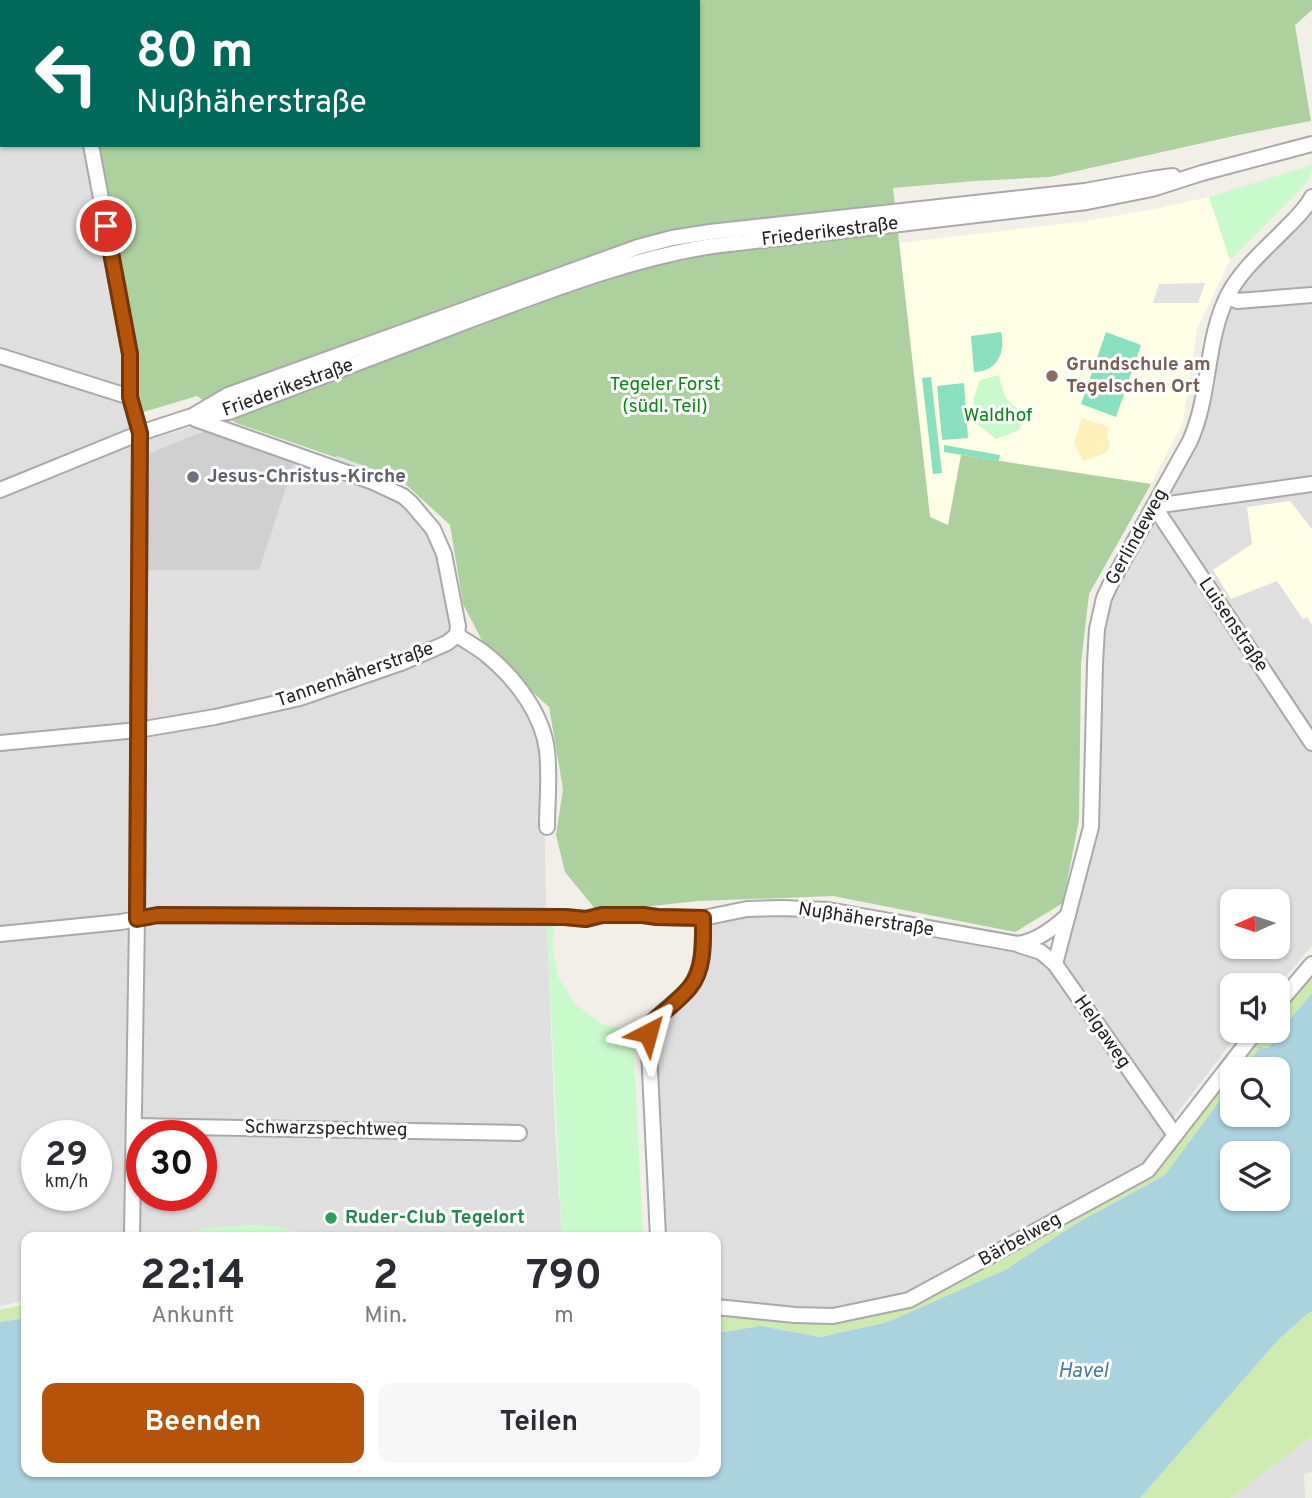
<!DOCTYPE html>
<html lang="de">
<meta charset="utf-8">
<style>
:root{--surface:#fff;--page:#f7f7f7;--text:#2b2b33;--muted:#7c7c81;--accent:#b45309}
body{margin:0;font-family:Overpass,sans-serif;background:var(--page);color:var(--text);height:100vh;display:flex;flex-direction:column;font-size:26px;white-space:nowrap}
*{box-sizing:border-box;margin:0}
p{font-size:23px;color:var(--muted)}
.icon{flex:none;width:38px;height:38px;fill:none;stroke:currentColor;stroke-width:2;stroke-linecap:round;stroke-linejoin:round}
.map{position:relative;flex:1;overflow:hidden}
.panel{position:absolute;left:21px;top:1232px;width:700px;height:245px;display:flex;flex-direction:column;background:var(--surface);border-radius:14px;box-shadow:0 2px 5px #0004}
.panel>*{flex:none}
.top-card{position:absolute;left:0px;top:0px;width:700px;height:147px;box-shadow:0 2px 5px #0004;background:#00695c;color:#fff;overflow:hidden}
.needle{width:46px;rotate:267deg}
.tools{position:absolute;left:1220px;top:889px;display:grid;gap:14px}
.tools a{display:grid;place-items:center;width:70px;height:70px;border-radius:14px;background:var(--surface);box-shadow:0 2px 5px #0004;font-size:35px}
.speed{position:absolute;left:21px;top:1120px;display:flex;gap:14px;font-size:35px;font-weight:700;text-align:center}
.speed>*{display:grid;place-content:center;width:91px;height:91px;border-radius:50%;background:var(--surface);box-shadow:0 2px 5px #0004;line-height:1}
.speed small{font-size:18px;font-weight:400}
.speed .limit{border:10px solid #d22;background:#fff;color:#111}
.pin{position:absolute;display:grid;place-items:center;width:60px;height:60px;color:#fff;margin:-30px;border:4px solid #fff;border-radius:50%;box-shadow:0 2px 7px #0007}
.me{position:absolute;width:77px;margin:-38px;rotate:39deg;stroke-linejoin:round;filter:drop-shadow(0 0 5px #0008)}
.turn{display:flex;align-items:center;gap:24px;height:147px;padding:0 21px;font-size:32px}
.turn .icon{width:91px;height:91px;stroke-width:2.5}
.turn b{display:block;font-size:49px;line-height:60px}
.eta{display:flex;justify-content:space-evenly;align-items:center;height:119px;text-align:center}
.eta b{font-size:42px;font-weight:700;line-height:49px}
.action{display:flex;gap:14px;margin-top:auto;padding:14px 21px}
.action a{flex:1;height:80px;border-radius:14px;background:var(--accent);color:#fff;font-size:28px;font-weight:700;line-height:80px;text-align:center}
.action a+a{background:var(--page);color:var(--text)}
.map>svg:first-child{display:block}
</style>
<div class="map">
<svg width="1312" height="1498" viewBox="0 0 1312 1498">
<rect width="100%" height="100%" fill="#f2efe9"/>
<g fill="#e0dfdf" fill-rule="evenodd">
<polygon points="0,0 79,0 79,2 2,2 2,41 0,41"/>
<polygon points="0,49 2,50 2,145 87,145 128,355 126,389 0,353"/>
<path d="M1312 204V946L1278 985H1232V1031H1240L1165 1129V1144L1152 1160 921 1291 828 1314 716 1305V1237H661L651 1042 658 1021 685 998 706 934 719 919 763 912 837 915 1030 952 1060 961 1078 896 1107 602 1192 452 1203 423 1215 339 1241 281ZM1232 901H1278V947H1232Z"/>
<polygon points="0,364 113,399 124,399 131,421 130,428 0,483"/>
<polygon points="199,425 399,497 418,515 439,556 454,625 449,636 400,656 295,694 212,713 145,722 143,717 145,445 150,439"/>
<polygon points="129,446 134,449 133,724 0,741 0,497 123,447"/>
<polygon points="457,641 488,660 531,714 543,754 546,904 543,912 539,913 145,910 142,909 144,738 148,736 299,704"/>
<polygon points="132,737 131,912 124,915 0,929 0,746"/>
<path d="M142 921 545 922 547 924 555 1130 562 1237H318L272 1226 248 1225 203 1229 175 1237H150L138 1231 140 1131 526 1136V1126L145 1122 139 1119ZM142 1136H201V1195H142Z"/>
<path d="M129 927 131 930 129 1237H26V1300L0 1306V940ZM37 1136H96V1195H37Z"/>
<polygon points="1312,1436 1312,1472 1304,1473 1305,1498 1231,1498"/>
</g>
<g fill="#ffffe5">
<polygon points="1209,197 1230,260 1197,329 1183,422 1151,484 961,455 948,526 930,517 899,243 1086,221 1149,210"/>
<polygon points="1290,501 1312,529 1312,625 1307,617 1303,619 1277,581 1231,599 1213,570 1252,544 1247,507"/>
</g>
<polygon fill="#d0d0d0" points="205,431 295,460 259,570 148,570 148,454"/>
<g fill="#cdebb0">
<path d="M1312 969V993L1277 1035C1275 1045 1268 1048 1259 1048L1245 1068 1247 1069H1232V1087L1226 1092 1173 1166 1165 1175 1077 1223 1005 1270 888 1322 820 1337 760 1326 724 1332 716 1329V1309L883 1311 1149 1172 1261 1031H1278V1010Z"/>
<polygon points="26,1304 26,1318 0,1322 0,1310"/>
<polygon points="1312,1311 1312,1436 1231,1498 1140,1498 1278,1340 1307,1314"/>
</g>
<polygon fill="#add19e" points="96,0 1312,0 1312,10 1295,25 1311,121 1243,134 1050,177 975,181 893,188 930,517 948,525 961,455 1151,484 1089,594 1081,663 1079,820 1063,903 1015,932 833,896 698,901 616,910 596,910 565,872 556,835 563,789 549,707 488,652 463,604 450,525 401,480 236,423 197,396 140,413 98,145 698,145 698,2 96,2"/>
<polygon fill="#fff1ba" points="1082,418 1109,427 1107,438 1110,446 1106,453 1083,461 1074,443"/>
<g fill="#c8facc">
<polygon points="1312,165 1312,170 1307,183 1230,260 1209,197"/>
<path d="M999 375C1001 382 1002 392 1006 398 1015 411 1031 410 1019 430L996 439 978 425 973 400 980 380Z"/>
<polygon points="547,926 555,926 552,945 558,977 575,1004 602,1024 633,1032 643,1237 562,1237"/>
<polygon points="248,1225 272,1226 318,1237 175,1237 203,1229"/>
</g>
<g fill="#88e0be">
<path d="M1001 332C1006 352 997 372 974 372L971 336Z"/>
<polygon points="1106,332 1141,345 1116,417 1081,404"/>
<polygon points="931,377 942,473 933,474 922,378"/>
<polygon points="964,383 968,438 942,440 937,386"/>
<polygon points="944,445 1000,455 999,461 944,452"/>
</g>
<g fill="#e2e2e2">
<polygon points="1205,283 1198,303 1153,303 1159,284"/>
<polygon points="337,456 373,469 370,478 334,464"/>
</g>
<path fill="#aad3df" fill-rule="evenodd" d="M1312 993V1311L1307 1314 1278 1340 1140 1498H0V1322L26 1318V1472H716V1329L724 1332 760 1326 820 1337 888 1322 1005 1270 1077 1223 1165 1175 1230 1087H1232V1115H1278V1069H1247L1245 1067 1260 1047 1267 1048 1276 1041 1277 1035ZM1278 1153V1199H1232V1153Z"/>
<g fill="none" stroke-linecap="round" stroke-linejoin="round">
<defs>
<g id="minor">
<polyline points="86,0 86,2"/>
<polyline points="0,45 2,46"/>
<polyline points="91,145 130,353 130,397 140,433 137,919 132,1237"/>
<polyline points="1228,296 1237,301 1312,295"/>
<polyline points="0,356 130,397"/>
<polyline points="194,415 228,395 638,247 672,238 710,232 1085,191 1151,179 1173,176"/>
<polyline points="195,419 373,482 403,496 411,503 433,529 444,554 458,626 457,635"/>
<path d="M0 490 140 433 189 417 229 412C310 381 392 350 473 319 551 290 630 259 712 246L1087 202 1152 189 1202 173 1312 144"/>
<polyline points="1154,506 1312,743"/>
<polyline points="1154,506 1312,484"/>
<path d="M457 635C467 642 479 648 488 656 516 679 543 715 547 751 550 776 547 803 547 827"/>
<polyline points="0,743 138,730 215,717 300,698 401,663 447,643 457,635"/>
<path d="M0 934 121 922 158 915 565 917 586 919 602 915H643L657 917 703 918 747 909 782 908 828 910 1018 944C1037 941 1053 929 1068 915"/>
<polyline points="1019,945 1041,952 1055,964 1175,1135"/>
<path d="M1055 964 1091 827 1095 663 1097 629 1104 598 1110 585 1190 441C1211 394 1205 341 1228 295 1242 268 1267 248 1288 226 1297 217 1306 209 1312 197"/>
<polyline points="1278,1004 1312,964"/>
<polyline points="134,1126 519,1133"/>
<path d="M658 1237 648 1029 650 1024 689 989C704 968 703 943 703 918"/>
<polyline points="716,1307 795,1315 833,1316 909,1300 1148,1170 1256,1031"/>
</g>
</defs>
<use href="#minor" stroke="#a9a9a9" stroke-width="18"/>
<use href="#minor" stroke="#fff" stroke-width="14"/>
</g>
<g fill="none" stroke-linecap="round" stroke-linejoin="round">
<defs>
<path id="route" d="M106 226 130 354V397L140 433 137 919 158 915 565 917 586 919 602 915H643L657 917 703 918C703 940 705 969 690 987 679 1001 663 1012 650 1024L648 1033"/>
</defs>
<use href="#route" stroke="#753606" stroke-width="18"/>
<use href="#route" stroke="#b45309" stroke-width="12"/>
</g>
<circle fill="#8d6e63" stroke="#fff" stroke-width="2.5" cx="1052" cy="376" r="7"/>
<circle fill="#6b7280" stroke="#fff" stroke-width="2.5" cx="193" cy="477" r="7"/>
<circle fill="#2e9e5b" stroke="#fff" stroke-width="2.5" cx="331" cy="1218" r="7"/>
<g text-anchor="middle" dominant-baseline="central" stroke-width="6" stroke-linejoin="round" paint-order="stroke">
<g font-size="19" fill="#222" stroke="#fff">
<text transform="translate(830 232) rotate(-7)">Friederikestraße</text>
<text transform="translate(288 388) rotate(-20)">Friederikestraße</text>
<text transform="translate(1137 537) rotate(-61)">Gerlindeweg</text>
<text transform="translate(1233 625) rotate(56)">Luisenstraße</text>
<text transform="translate(355 675) rotate(-19)">Tannenhäherstraße</text>
<text transform="translate(866 920) rotate(9)">Nußhäherstraße</text>
<text transform="translate(1102 1032) rotate(55)">Helgaweg</text>
<text transform="translate(326 1129) rotate(1)">Schwarzspechtweg</text>
<text transform="translate(1020 1240) rotate(-29)">Bärbelweg</text>
</g>
<g font-size="19" font-weight="bold" fill="#785e54" stroke="#fff" text-anchor="start">
<text x="1066" y="365">Grundschule am<tspan x="1066" dy="22">Tegelschen Ort</tspan></text>
</g>
<g font-size="19" fill="#0c8416" stroke="#fff">
<text x="665" y="385">Tegeler Forst<tspan x="665" dy="22">(südl. Teil)</tspan></text>
<text x="998" y="416">Waldhof</text>
</g>
<g font-size="19" font-weight="bold" fill="#5b616d" stroke="#fff" text-anchor="start">
<text x="207" y="477">Jesus-Christus-Kirche</text>
</g>
<g font-size="19" font-weight="bold" fill="#27864d" stroke="#fff" text-anchor="start">
<text x="345" y="1218">Ruder-Club Tegelort</text>
</g>
<g font-size="21" font-style="italic" fill="#4a7aab" stroke="#fff">
<text x="1083" y="1371">Havel</text>
</g>
</g>
</svg>
<div class="tools">
<a><svg class="needle" viewBox="-14 -14 28 28"><path d="M0-13l5 13h-10z" fill="#e53935"/><path d="M0 13l5-13h-10z" fill="#7c7c81"/></svg></a>
<a><svg class="icon" aria-label="sound" viewBox="0 0 24 24"><path d="M4 9h4l5-4v14l-5-4H4zM17 9q2 3 0 6"/></svg></a>
<a><svg class="icon" aria-label="search" viewBox="0 0 24 24"><circle cx="10" cy="10" r="6"/><path d="M15 15l6 6"/></svg></a>
<a><svg class="icon" aria-label="layers" viewBox="0 0 24 24"><path d="M12 4l9 5-9 5-9-5zM3 14l9 5 9-5"/></svg></a>
</div>
<div class="speed"><div>29<small>km/h</small></div><div class="limit">30</div></div>
<div class="pin" style="left:106px;top:226px;background:#d93025"><svg class="icon" aria-label="arrive" viewBox="0 0 24 24"><path d="M6 21V4h12l-3 4 3 4H6"/></svg></div>
<svg class="me" style="left:648px;top:1033px" viewBox="-20 -20 40 40"><path d="M0-17L14 15 0 8-14 15z" fill="#b45309" stroke="#fff" stroke-width="4"/></svg>
<div class="top-card">
<div class="turn"><svg class="icon" aria-label="left" viewBox="0 0 24 24"><path d="M17 20v-9H6M10 6l-5 5 5 5"/></svg><div><b>80 m</b>Nußhäherstraße</div></div>
</div>
<section class="panel">
<div class="eta">
<div><b>22:14</b><p>Ankunft</p></div>
<div><b>2</b><p>Min.</p></div>
<div><b>790</b><p>m</p></div>
</div>
<div class="action"><a>Beenden</a><a>Teilen</a></div>
</section>
</div>
